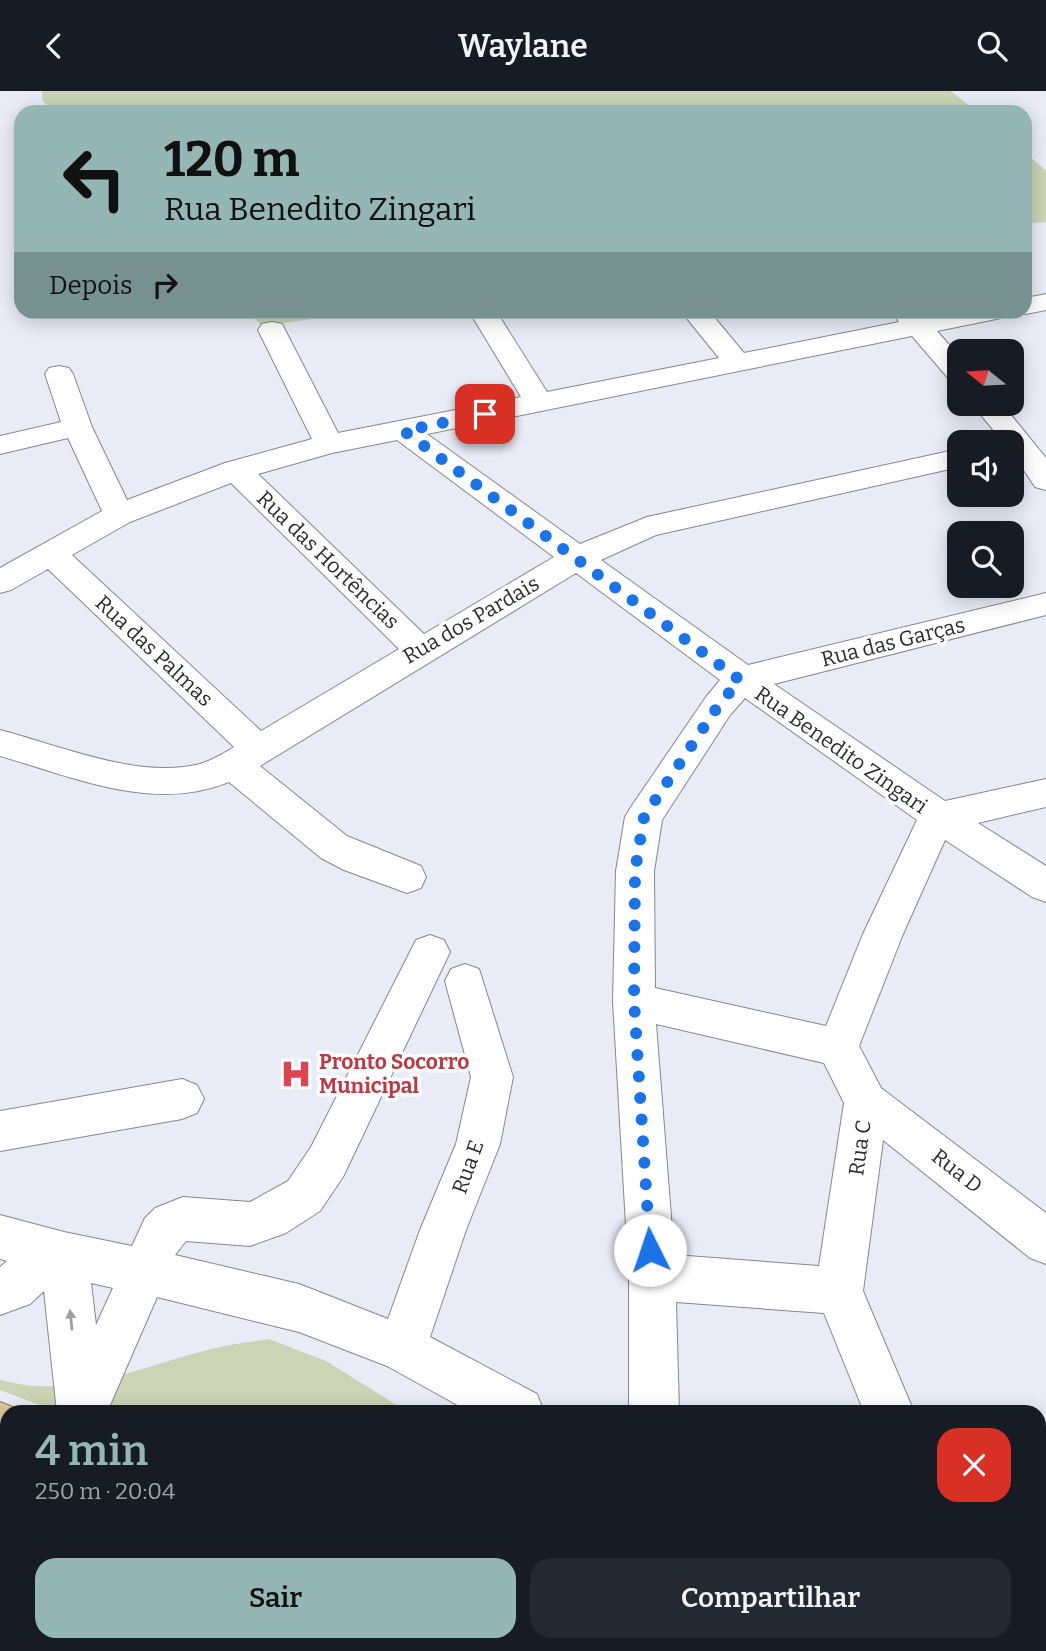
<!DOCTYPE html>
<html lang="pt">
<meta charset="utf-8">
<style>
:root{--surface:#171b24;--page:#242831;--text:#f1f3f6;--muted:#9ea1a6;--accent:#94b6b4}
body{margin:0;font-family:Bitter,serif;background:var(--page);color:var(--text);height:100vh;display:flex;flex-direction:column;font-size:26px;white-space:nowrap}
*{box-sizing:border-box;margin:0}
p{font-size:23px;color:var(--muted)}
.icon{flex:none;width:38px;height:38px;fill:none;stroke:currentColor;stroke-width:2;stroke-linecap:round;stroke-linejoin:round}
.map{position:relative;flex:1;overflow:hidden}
.side{position:absolute;left:0px;top:1314px;width:1046px;height:247px;display:flex;flex-direction:column;background:var(--surface);border-radius:21px 21px 0 0;box-shadow:0 4px 18px #0003}
.side>*{flex:none}
.guide{position:absolute;left:14px;top:14px;width:1018px;height:214px;border-radius:21px;box-shadow:0 4px 18px #0003;background:#94b6b4;color:#111;overflow:hidden}
.needle{width:46px;rotate:288deg}
.buttons{position:absolute;left:947px;top:248px;display:grid;gap:14px}
.buttons a{display:grid;place-items:center;width:77px;height:77px;border-radius:14px;background:var(--surface);box-shadow:0 4px 18px #0003;font-size:35px}
.pin{position:absolute;display:grid;place-items:center;width:60px;height:60px;color:#fff;margin:-30px;border-radius:14px;box-shadow:0 4px 10px #0006}
.me{position:absolute;width:77px;margin:-38px;rotate:356deg;stroke-linejoin:round;filter:drop-shadow(0 0 5px #0008)}
.turn{display:flex;align-items:center;gap:24px;height:147px;padding:0 35px;font-size:32px}
.turn .icon{width:91px;height:91px;stroke-width:2.5}
.turn b{display:block;font-size:49px;line-height:60px}
.then{display:flex;align-items:center;height:66px;padding:0 35px;background:#0003;gap:14px;font-size:26px}
.round{display:grid;place-items:center;flex:none;width:74px;height:74px;border-radius:21px;background:var(--page)}
.head{display:flex;align-items:center;justify-content:space-between;height:119px;padding:0 35px}
h1{font-size:42px;font-weight:600;line-height:52px;color:var(--accent)}
.button{display:flex;gap:14px;margin-top:auto;padding:14px 35px}
.button a{flex:1;height:80px;border-radius:21px;background:var(--accent);color:#111;font-size:28px;font-weight:600;line-height:80px;text-align:center}
.button a+a{background:var(--page);color:var(--text)}
header{display:flex;justify-content:space-between;align-items:center;height:91px;padding:0 35px;background:var(--surface);font-size:32px;font-weight:600}
.map>svg:first-child{display:block}
</style>
<header><svg class="icon" aria-label="back" viewBox="0 0 24 24"><path d="M15 5l-7 7 7 7"/></svg>Waylane<svg class="icon" aria-label="search" viewBox="0 0 24 24"><circle cx="10" cy="10" r="6"/><path d="M15 15l6 6"/></svg></header>
<div class="map">
<svg width="1046" height="1560" viewBox="0 0 1046 1560">
<rect width="100%" height="100%" fill="#e9ecf7"/>
<g fill="#ccd4b5">
<polygon points="42,0 951,0 977,21 54,21 42,9"/>
<polygon points="1026,62 1046,80 1046,131 1026,133"/>
<polygon points="248,221 362,221 262,235"/>
<path d="M269 1248 326 1270 408 1321H58L0 1299V1289C75 1310 145 1273 216 1257 233 1253 252 1251 269 1248Z"/>
<polygon points="659,1554 882,1554 894,1560 674,1560"/>
</g>
<g fill="none" stroke-linecap="round" stroke-linejoin="round">
<defs>
<g id="minor">
<polygon points="1046,203 1046,219 1026,223 1016,220 1026,220 1026,207"/>
<path d="M469 220H496L547 301 719 267 681 220H709L744 262 899 231 892 220H919L924 226 953 220H1009L1006 226 937 240 959 265V290L949 288 912 245 427 343 580 453 647 426 959 358V376L656 444 601 469 748 574 1046 502V524L774 593 945 710 1046 688V716L978 732 1046 775V811L1032 806 945 749 903 843 859 955 881 997 1046 1122V1173L1030 1167 883 1049 863 1200 914 1321H864L824 1222 676 1211 679 1321H629V1186L613 910 616 780 625 726 631 716 706 606 720 589 576 482 260 675 347 745 421 775 426 786 421 797 407 802 344 779 321 767 229 691C153 722 74 686 0 665V639C58 654 140 689 200 673 212 669 223 663 234 656L48 478 11 499 0 502V477L102 420 68 347 0 363V345L61 331 45 283 49 277 59 275 69 277 73 283 92 336 127 409 225 372 312 348 258 239 262 233 272 231 282 233 338 342 521 306ZM397 349 554 466 424 543 258 383 332 362ZM231 392 399 558 261 640 72 464 130 431ZM745 607 917 729 863 843 826 935 655 897 654 780 662 729 730 624ZM656 933 824 972 844 1012 819 1175 674 1164Z"/>
<polygon points="972,313 1002,313 1046,367 1046,399 1035,396 1012,361 1012,352 1004,352"/>
<path d="M430 844 444 849 450 861 343 1086 320 1120 286 1142 250 1155 186 1150 175 1164 299 1193 388 1228 420 1139 456 1053 471 986 445 890 451 878 465 873 479 878 513 986 500 1053 466 1139 430 1246 537 1303 544 1321H470L387 1275 299 1241 157 1206 107 1321H57L44 1200 30 1213 0 1224V1176L7 1170 0 1168V1124L64 1141 132 1155 145 1127 155 1117 183 1106 250 1111 288 1090 311 1056 416 849ZM91 1192 113 1197 96 1234Z"/>
<polygon points="182,988 197,994 204,1008 197,1022 182,1028 0,1060 0,1020"/>
<polygon points="1046,1457 1046,1513 1040,1516 1040,1460"/>
</g>
<g id="major">
<polygon points="0,1311 25,1321 7,1321 7,1363 0,1361"/>
<polygon points="0,1382 7,1385 7,1437 0,1434"/>
<polygon points="340,1554 405,1554 407,1560 342,1560"/>
<polygon points="537,1554 604,1554 606,1560 539,1560"/>
</g>
</defs>
<use href="#minor" stroke="#858791" stroke-width="2"/>
<use href="#major" stroke="#8e7a50" stroke-width="2"/>
<use href="#minor" fill="#fff" fill-rule="evenodd"/>
<use href="#major" fill="#dcc8a0" fill-rule="evenodd"/>
</g>
<defs><path id="oneway-solid" d="M-6-.8H1V-3.2L6.5 0L1 3.2V.8H-6Z" transform="scale(1.75)"/></defs>
<use fill="#9fa0a2" href="#oneway-solid" transform="translate(71 1229) rotate(-96)"/>
<g fill="none" stroke-linecap="round" stroke-linejoin="round">
<polyline stroke="#1a73e8" stroke-width="12" stroke-dasharray="0 21.6" points="485,323 404,340 740,589 718,615 644,726 635,780 634,910 650,1159"/>
</g>
<defs>
<symbol id="hospital-bare" viewBox="-9 -9 18 18"><path d="M-5-5h3v3.5h4V-5h3V5h-3V1.5h-4V5h-3Z" fill="#e0444e" stroke="#fff" stroke-width="2.5" paint-order="stroke"/></symbol>
</defs>
<g fill-rule="evenodd">
<use href="#hospital-bare" x="274" y="961" width="44" height="44"/>
</g>
<g text-anchor="middle" dominant-baseline="central" stroke-width="7" stroke-linejoin="round" paint-order="stroke">
<g font-size="21" fill="#2a2b30" stroke="#fff">
<text transform="translate(328 469) rotate(44)">Rua das Hortências</text>
<text transform="translate(471 529) rotate(-30)">Rua dos Pardais</text>
<text transform="translate(893 551) rotate(-14)">Rua das Garças</text>
<text transform="translate(154 560) rotate(43)">Rua das Palmas</text>
<text transform="translate(841 659) rotate(35)">Rua Benedito Zingari</text>
<text transform="translate(860 1057) rotate(-82)">Rua C</text>
<text transform="translate(468 1076) rotate(-70)">Rua E</text>
<text transform="translate(957 1080) rotate(38)">Rua D</text>
</g>
<g font-size="21" font-weight="bold" fill="#be3a42" stroke="#fff" text-anchor="start">
<text x="319" y="971">Pronto Socorro<tspan x="319" dy="24">Municipal</tspan></text>
</g>
</g>
</svg>
<div class="buttons">
<a><svg class="needle" viewBox="-14 -14 28 28"><path d="M0-13l5 13h-10z" fill="#e53935"/><path d="M0 13l5-13h-10z" fill="#9ea1a6"/></svg></a>
<a><svg class="icon" aria-label="sound" viewBox="0 0 24 24"><path d="M4 9h4l5-4v14l-5-4H4zM17 9q2 3 0 6"/></svg></a>
<a><svg class="icon" aria-label="search" viewBox="0 0 24 24"><circle cx="10" cy="10" r="6"/><path d="M15 15l6 6"/></svg></a>
</div>
<div class="pin" style="left:485px;top:323px;background:#d93025"><svg class="icon" aria-label="arrive" viewBox="0 0 24 24"><path d="M6 21V4h12l-3 4 3 4H6"/></svg></div>
<svg class="me" style="left:650px;top:1159px" viewBox="-20 -20 40 40"><circle r="19" fill="#fff"/><path d="M0-13L10 11 0 6-10 11z" fill="#1a73e8"/></svg>
<div class="guide">
<div class="turn"><svg class="icon" aria-label="left" viewBox="0 0 24 24"><path d="M17 20v-9H6M10 6l-5 5 5 5"/></svg><div><b>120 m</b>Rua Benedito Zingari</div></div>
<div class="then">Depois<svg class="icon" aria-label="right" viewBox="0 0 24 24"><path d="M7 20v-9h11M14 6l5 5-5 5"/></svg></div>
</div>
<section class="side">
<div class="head"><div><h1>4 min</h1><p>250 m · 20:04</p></div><a class="round" style="background:#d93025;color:#fff"><svg class="icon" aria-label="close" viewBox="0 0 24 24"><path d="M6 6l12 12M18 6L6 18"/></svg></a></div>
<div class="button"><a>Sair</a><a>Compartilhar</a></div>
</section>
</div>
